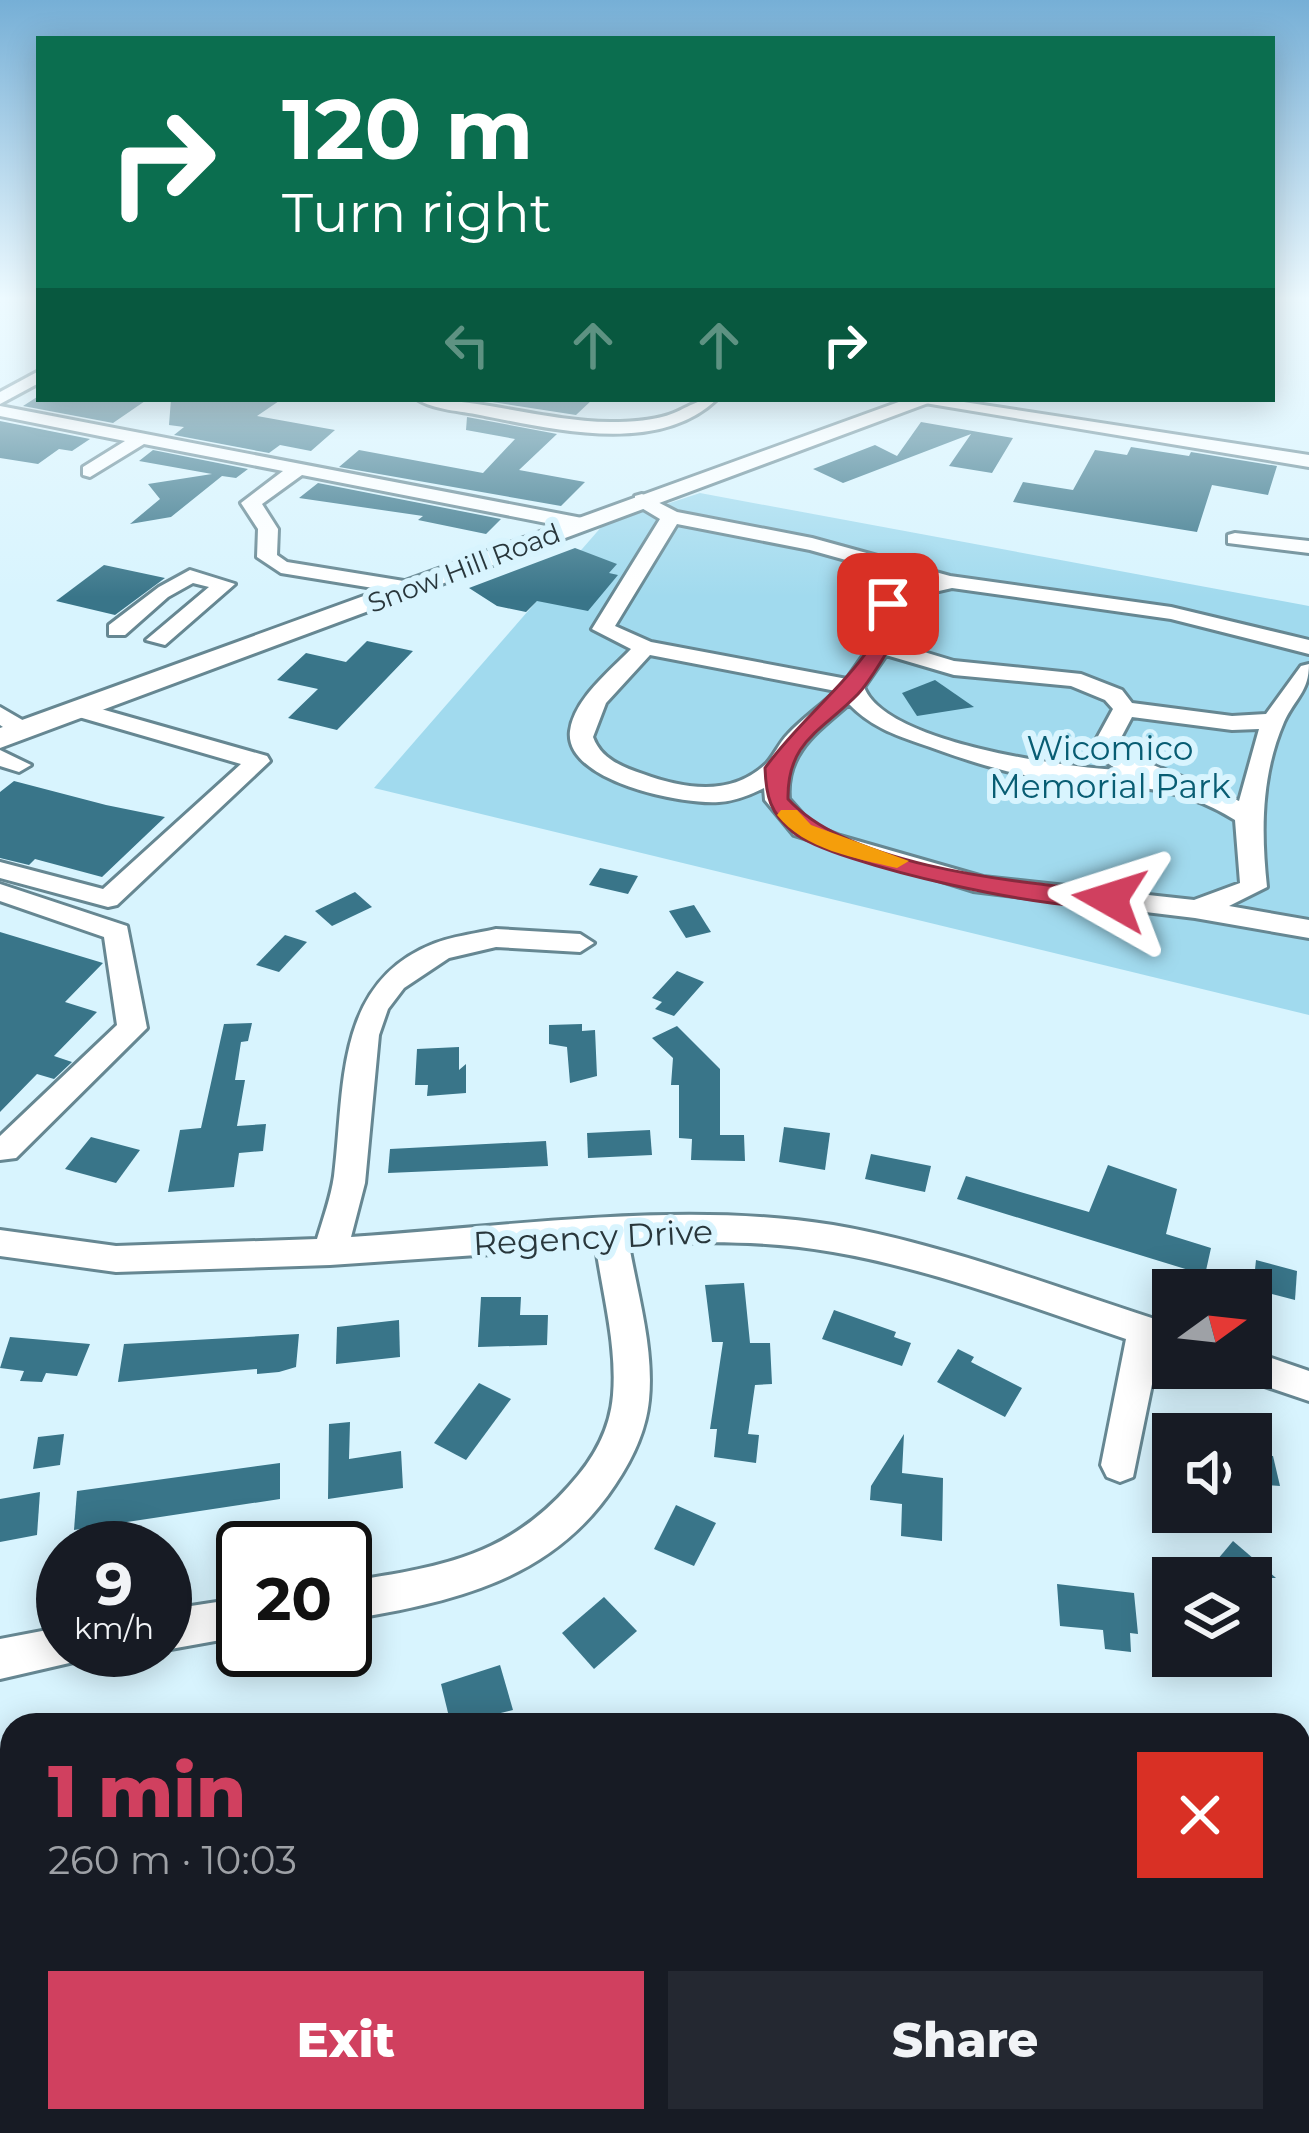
<!DOCTYPE html>
<meta charset="utf-8">
<style>
:root{--surface:#171b24;--page:#242831;--text:#f1f3f6;--muted:#9ea1a6;--accent:#d0405f}
body{margin:0;font-family:Montserrat,sans-serif;background:var(--page);color:var(--text);height:100vh;display:flex;flex-direction:column;font-size:45px;white-space:nowrap}
*{box-sizing:border-box;margin:0}
p{font-size:39px;color:var(--muted)}
.icon{flex:none;width:66px;height:66px;fill:none;stroke:currentColor;stroke-width:2;stroke-linecap:round;stroke-linejoin:round}
.map{position:relative;flex:1;overflow:hidden}
.side{position:absolute;left:0px;top:1713px;width:1311px;height:420px;display:flex;flex-direction:column;background:var(--surface);border-radius:36px 36px 0 0;box-shadow:0 6px 30px #0003}
.side>*{flex:none}
.top-card{position:absolute;left:36px;top:36px;width:1239px;height:366px;border-radius:0px;box-shadow:0 6px 30px #0003;background:#0b6e4f;color:#fff;overflow:hidden}
.needle{width:78px;rotate:75deg}
.tools{position:absolute;left:1152px;top:1269px;display:grid;gap:24px}
.tools a{display:grid;place-items:center;width:120px;height:120px;border-radius:0px;background:var(--surface);box-shadow:0 6px 30px #0003;font-size:60px}
.speed{position:absolute;left:36px;top:1521px;display:flex;gap:24px;font-size:60px;font-weight:700;text-align:center}
.speed>*{display:grid;place-content:center;width:156px;height:156px;border-radius:50%;background:var(--surface);box-shadow:0 6px 30px #0003;line-height:1}
.speed small{font-size:30px;font-weight:400}
.speed .limit{border:6px solid #111;border-radius:18px;background:#fff;color:#111}
.pin{position:absolute;display:grid;place-items:center;width:102px;height:102px;color:#fff;margin:-51px;border-radius:24px;box-shadow:0 6px 18px #0006}
.me{position:absolute;width:132px;margin:-66px;rotate:276deg;stroke-linejoin:round;filter:drop-shadow(0 0 9px #0008)}
.turn{display:flex;align-items:center;gap:42px;height:252px;padding:0 48px;font-size:54px}
.turn .icon{width:156px;height:156px;stroke-width:2.5}
.turn b{display:block;font-size:84px;line-height:102px}
.lanes{display:flex;align-items:center;height:114px;padding:0 48px;background:#0003;justify-content:center;gap:60px;direction:ltr}
.lanes .off{opacity:.35}
.round{display:grid;place-items:center;flex:none;width:126px;height:126px;border-radius:0px;background:var(--page)}
.head{display:flex;align-items:center;justify-content:space-between;height:204px;padding:0 48px}
h1{font-size:72px;font-weight:800;line-height:90px;color:var(--accent)}
.cta{display:flex;gap:24px;margin-top:auto;padding:24px 48px}
.cta a{flex:1;height:138px;border-radius:0px;background:var(--accent);color:#fff;font-size:48px;font-weight:800;line-height:138px;text-align:center}
.cta a+a{background:var(--page);color:var(--text)}
.map>svg:first-child{display:block}
</style>
<div class="map">
<svg width="1309" height="2133" viewBox="0 0 1309 2133">
<rect width="100%" height="100%" fill="#d8f4fe"/>
<polygon fill="#a1daee" points="700,493 1309,606 1309,1015 374,788 603,525"/>
<g fill="#397589">
<polygon points="37,397 39,399 148,399 113,423 23,406"/>
<polygon points="171,399 282,399 257,416 335,430 311,451 280,445 269,453 174,435 184,427 169,425"/>
<polygon points="473,399 593,399 576,415"/>
<polygon points="467,417 557,434 519,470 585,482 561,506 339,467 359,450 483,473 515,439 466,430"/>
<polygon points="0,421 90,439 72,451 59,449 38,464 0,458"/>
<polygon points="921,422 1013,438 992,473 949,466 971,434 843,483 813,469 875,445 897,456"/>
<polygon points="1131,447 1189,456 1191,452 1277,466 1268,495 1212,485 1197,532 1013,502 1023,482 1073,490 1095,450 1127,455"/>
<polygon points="153,450 248,469 236,478 222,476 171,517 130,524 160,499 148,484 212,474 139,461"/>
<polygon points="318,483 501,519 486,534 418,520 423,516 299,498"/>
<polygon points="575,548 617,564 609,573 618,575 588,611 537,601 526,612 497,606 469,588"/>
<polygon points="104,565 165,578 115,615 56,601"/>
<polygon points="367,641 413,651 337,730 288,718 318,689 277,680 306,653 346,662"/>
<polygon points="935,680 974,707 917,716 902,693"/>
<polygon points="14,781 106,805 165,817 102,877 35,859 29,865 0,858 0,792"/>
<polygon points="600,868 638,876 628,894 589,885"/>
<polygon points="355,892 372,907 332,926 315,911"/>
<polygon points="694,905 711,932 686,938 669,911"/>
<polygon points="0,932 103,963 65,1002 97,1012 54,1056 72,1062 54,1079 37,1074 0,1112"/>
<polygon points="285,935 307,942 279,972 256,965"/>
<polygon points="677,971 704,982 674,1016 655,1009 662,1002 652,998"/>
<polygon points="252,1023 248,1041 241,1042 235,1080 245,1080 237,1126 266,1124 263,1151 239,1153 234,1187 168,1192 180,1130 201,1128 224,1024"/>
<polygon points="582,1024 582,1031 595,1030 597,1076 570,1083 567,1047 549,1044 549,1025"/>
<polygon points="677,1026 720,1069 720,1135 744,1135 745,1161 691,1160 692,1139 679,1138 679,1085 671,1085 673,1058 652,1038"/>
<polygon points="459,1047 459,1070 466,1064 466,1093 427,1096 428,1085 415,1085 417,1049"/>
<polygon points="784,1127 830,1133 825,1170 779,1162"/>
<polygon points="650,1130 652,1155 588,1158 587,1133"/>
<polygon points="91,1137 140,1150 116,1183 65,1169"/>
<polygon points="546,1141 548,1166 388,1173 390,1149"/>
<polygon points="871,1154 931,1166 925,1192 865,1179"/>
<polygon points="1108,1165 1177,1189 1166,1234 1211,1248 1205,1275 957,1199 966,1176 1089,1212"/>
<polygon points="1256,1260 1297,1271 1295,1300 1253,1289"/>
<polygon points="744,1283 750,1343 770,1343 772,1384 755,1385 748,1434 759,1435 756,1463 714,1457 717,1429 710,1429 723,1342 712,1342 705,1285"/>
<polygon points="481,1297 521,1297 520,1315 548,1315 547,1345 478,1347"/>
<polygon points="834,1310 896,1332 894,1337 911,1343 902,1366 822,1339"/>
<polygon points="399,1320 400,1357 336,1364 337,1327"/>
<polygon points="299,1334 296,1367 279,1372 257,1374 257,1369 118,1382 124,1344"/>
<polygon points="10,1337 90,1344 77,1376 46,1373 42,1382 20,1381 24,1371 0,1368"/>
<polygon points="958,1349 974,1357 971,1362 1022,1388 1005,1417 937,1382"/>
<polygon points="479,1383 511,1399 466,1460 434,1443"/>
<polygon points="350,1422 349,1459 401,1451 403,1488 328,1499 329,1424"/>
<polygon points="64,1434 60,1465 33,1469 38,1437"/>
<polygon points="904,1434 902,1473 943,1478 942,1541 901,1536 902,1504 870,1500 871,1486"/>
<polygon points="1251,1454 1273,1456 1280,1486 1251,1484"/>
<polygon points="280,1463 280,1499 74,1530 77,1491"/>
<polygon points="40,1492 37,1535 0,1542 0,1499"/>
<polygon points="676,1505 716,1523 694,1566 654,1549"/>
<polygon points="1233,1541 1276,1578 1202,1578"/>
<polygon points="1057,1584 1134,1593 1138,1634 1130,1633 1131,1652 1105,1649 1103,1630 1060,1626"/>
<polygon points="604,1597 637,1631 594,1669 562,1633"/>
<polygon points="500,1665 513,1710 451,1725 441,1684"/>
</g>
<g fill="none" stroke-linecap="round" stroke-linejoin="round">
<defs>
<g id="minor">
<polygon points="39,371 39,383 0,404 0,392"/>
<path d="M417 399C482 399 545 421 610 422 631 422 655 421 674 413 691 406 697 399 717 399 658 456 552 429 480 415 461 411 434 410 417 399Z"/>
<polygon points="901,399 944,399 1309,455 1309,467"/>
<polygon points="0,406 582,518 592,524 582,530 302,475 262,504 278,529 277,555 287,562 410,582 420,588 410,594 281,573 257,557 258,529 241,503 283,471 144,444 90,477 83,475 83,467 125,441 0,416"/>
<path d="M642 494 677 512 812 538 950 576 1171 607 1309 640V654L1171 619 952 588 917 596 887 615 891 642 954 661 1081 674 1122 690 1132 703 1232 716 1266 714 1301 666 1309 664C1309 692 1295 698 1284 722 1261 775 1261 831 1267 887L1229 906 1309 920V938L1195 918 973 891 794 835 765 800 764 788C750 795 735 801 719 802 683 805 564 781 570 731 574 699 610 671 631 649L592 629 660 519 635 504V496ZM677 524 810 550 925 582 903 587 868 608 870 646 847 679 651 642 615 626ZM650 655 836 691C821 706 803 718 788 734 779 743 774 756 766 764 731 797 684 789 643 774 622 767 601 759 593 737L606 703ZM886 655 954 675 1071 686 1105 700 1113 709 1090 751 1118 770C1063 767 885 743 864 687ZM849 704C872 728 898 736 930 747 974 763 1018 777 1065 781 1130 788 1176 783 1235 820L1240 883 1194 900 983 877 840 836 812 825 789 799C785 753 817 732 849 704ZM1132 717 1232 730 1259 729 1239 801 1115 749Z"/>
<polygon points="1235,533 1309,541 1309,553 1228,543 1228,535"/>
<polygon points="190,570 235,584 165,645 146,640 209,587 193,583 168,597 125,635 109,635 109,625 159,587"/>
<polygon points="80,703 267,756 270,761 117,905 108,907 0,878 0,862 103,889 241,764 72,715 68,710"/>
<polygon points="0,707 31,725 31,735 15,735 0,725"/>
<polygon points="0,750 31,765 19,772 0,766"/>
<polygon points="0,884 127,926 147,1028 16,1158 0,1160 0,1136 117,1025 104,937 0,901"/>
<path d="M496 929 580 934 594 943 580 952 496 947 449 958 404 988 388 1009 379 1035 365 1183 351 1237C506 1227 679 1200 833 1225 944 1244 1066 1291 1173 1325V1355L1159 1350 1133 1477 1120 1482 1107 1477 1101 1465 1126 1339C1031 1307 932 1269 833 1252 766 1240 697 1241 629 1245 638 1296 654 1349 649 1400 646 1431 632 1460 615 1485 552 1581 452 1602 345 1620V1582C437 1567 504 1559 569 1486 593 1460 610 1431 613 1395 617 1346 603 1296 596 1247L330 1265 116 1272 0 1256V1230L116 1246 317 1239C323 1219 331 1197 334 1176 345 1089 334 983 433 944 452 936 475 934 496 929Z"/>
<polygon points="1251,1351 1309,1371 1309,1401 1238,1377 1234,1368 1251,1368"/>
<polygon points="243,1598 243,1636 165,1650 165,1610"/>
<polygon points="63,1627 63,1650 82,1650 78,1661 0,1679 0,1639"/>
</g>
<polygon id="major" points="907,399 939,399 0,748 0,728"/>
</defs>
<use href="#minor" stroke="#668792" stroke-width="6"/>
<use href="#major" stroke="#668792" stroke-width="6"/>
<use href="#minor" fill="#fff" fill-rule="evenodd"/>
<use href="#major" fill="#fff" fill-rule="evenodd"/>
</g>
<linearGradient id="sky" x2="0" y2="1"><stop stop-color="#76afd6"/><stop offset="0.5" stop-color="#edfaff"/><stop offset="1" stop-color="#edfaff" stop-opacity="0"/></linearGradient>
<rect width="1309" height="597" fill="url(#sky)"/>
<path fill="#d0405f" stroke="#872a3e" stroke-width="3" d="M881 600 898 604 886 615 891 646C880 662 871 680 858 694 822 731 787 741 788 799 851 868 1019 882 1110 892L1119 894V905C1070 917 831 864 793 832 770 813 766 796 765 768 797 723 840 691 871 646L867 613Z"/>
<path fill="#f59e0b" d="M781 810H797L811 825 909 861 897 868C855 858 805 850 777 815Z"/>
<g text-anchor="middle" dominant-baseline="central" stroke-width="12" stroke-linejoin="round" paint-order="stroke">
<g font-size="27" fill="#29373c" stroke="#d8f4fe">
<text transform="translate(464 568) rotate(-21)">Snow Hill Road</text>
</g>
<g font-size="33" fill="#085d73" stroke="#d8f4fe">
<text x="1110" y="748">Wicomico<tspan x="1110" dy="38">Memorial Park</tspan></text>
</g>
<g font-size="33" fill="#29373c" stroke="#d8f4fe">
<text transform="translate(593 1237) rotate(-3)">Regency Drive</text>
</g>
</g>
</svg>
<div class="tools">
<a><svg class="needle" viewBox="-14 -14 28 28"><path d="M0-13l5 13h-10z" fill="#e53935"/><path d="M0 13l5-13h-10z" fill="#9ea1a6"/></svg></a>
<a><svg class="icon" aria-label="sound" viewBox="0 0 24 24"><path d="M4 9h4l5-4v14l-5-4H4zM17 9q2 3 0 6"/></svg></a>
<a><svg class="icon" aria-label="layers" viewBox="0 0 24 24"><path d="M12 4l9 5-9 5-9-5zM3 14l9 5 9-5"/></svg></a>
</div>
<div class="speed"><div>9<small>km/h</small></div><div class="limit">20</div></div>
<div class="pin" style="left:888px;top:604px;background:#d93025"><svg class="icon" aria-label="arrive" viewBox="0 0 24 24"><path d="M6 21V4h12l-3 4 3 4H6"/></svg></div>
<svg class="me" style="left:1110px;top:899px" viewBox="-20 -20 40 40"><path d="M0-17L14 15 0 8-14 15z" fill="#d0405f" stroke="#fff" stroke-width="4"/></svg>
<div class="top-card">
<div class="turn"><svg class="icon" aria-label="right" viewBox="0 0 24 24"><path d="M7 20v-9h11M14 6l5 5-5 5"/></svg><div><b>120 m</b>Turn right</div></div>
<div class="lanes"><svg class="icon off" aria-label="left" viewBox="0 0 24 24"><path d="M17 20v-9H6M10 6l-5 5 5 5"/></svg><svg class="icon off" aria-label="ahead" viewBox="0 0 24 24"><path d="M12 20V5M6 11l6-6 6 6"/></svg><svg class="icon off" aria-label="ahead" viewBox="0 0 24 24"><path d="M12 20V5M6 11l6-6 6 6"/></svg><svg class="icon" aria-label="right" viewBox="0 0 24 24"><path d="M7 20v-9h11M14 6l5 5-5 5"/></svg></div>
</div>
<section class="side">
<div class="head"><div><h1>1 min</h1><p>260 m · 10:03</p></div><a class="round" style="background:#d93025;color:#fff"><svg class="icon" aria-label="close" viewBox="0 0 24 24"><path d="M6 6l12 12M18 6L6 18"/></svg></a></div>
<div class="cta"><a>Exit</a><a>Share</a></div>
</section>
</div>
